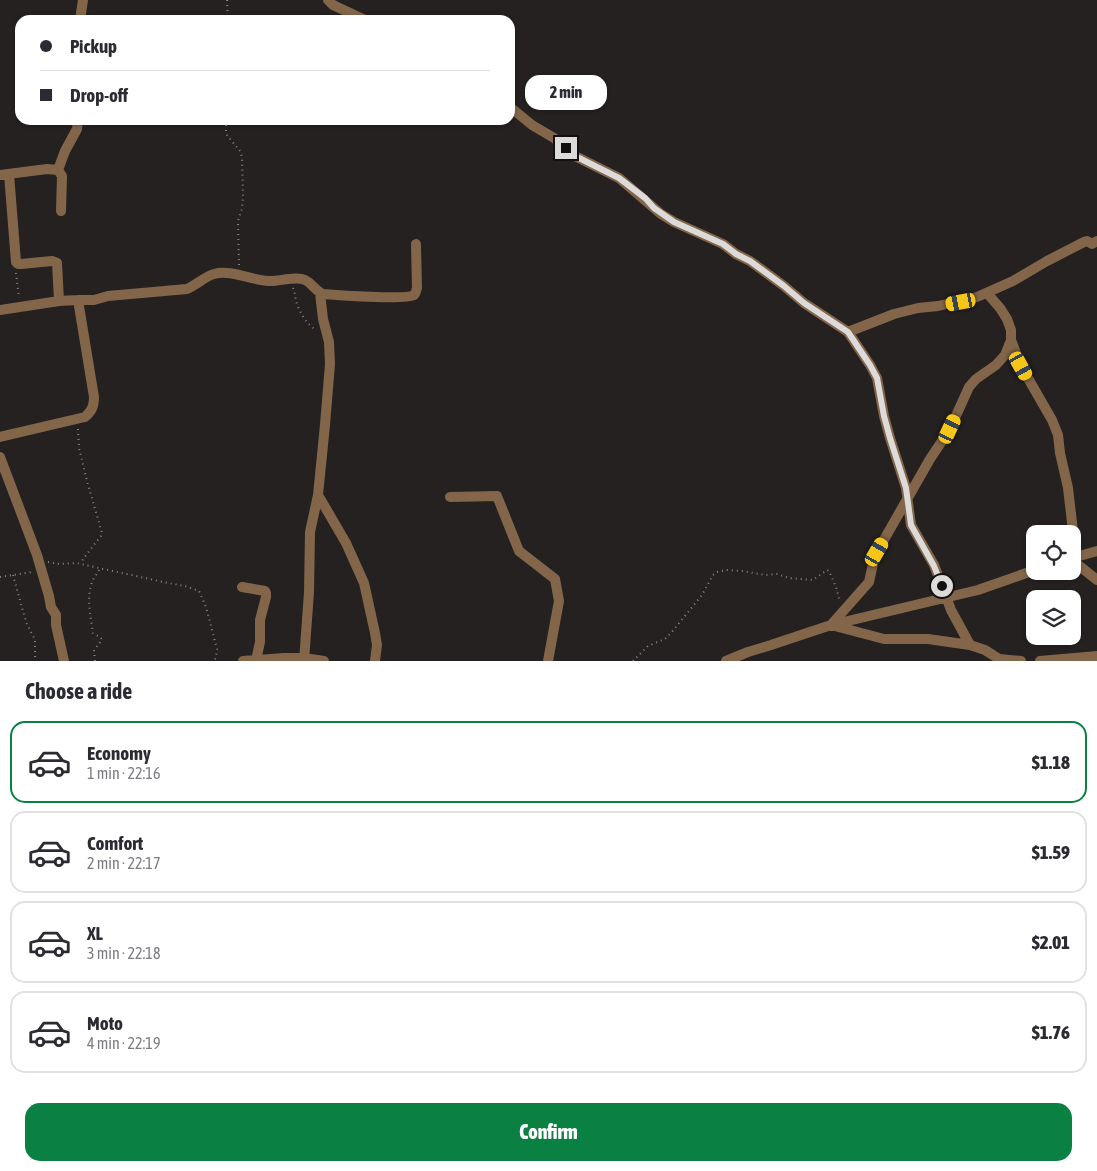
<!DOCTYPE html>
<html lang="en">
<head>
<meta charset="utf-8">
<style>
  body { margin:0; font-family:"Asap Condensed",sans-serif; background:#f2f2f3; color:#2b2b33; height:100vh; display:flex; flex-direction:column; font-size:19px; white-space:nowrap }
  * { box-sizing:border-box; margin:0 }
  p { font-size:16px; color:#7c7c81 }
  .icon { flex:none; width:28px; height:28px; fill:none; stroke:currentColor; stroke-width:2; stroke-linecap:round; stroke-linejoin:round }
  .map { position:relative; height:661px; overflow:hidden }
  .side { display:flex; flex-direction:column; background:#fff; flex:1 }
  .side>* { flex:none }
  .hud { position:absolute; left:15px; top:15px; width:500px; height:110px; border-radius:15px; box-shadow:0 1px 4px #0004; display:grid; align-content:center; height:110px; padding:0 25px; background:#fff }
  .controls { position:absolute; left:1026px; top:525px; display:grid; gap:10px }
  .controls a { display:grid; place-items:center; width:55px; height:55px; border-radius:10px; background:#fff; box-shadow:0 1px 4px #0004; font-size:25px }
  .end { position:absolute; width:22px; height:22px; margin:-11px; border:6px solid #dddbda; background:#111; box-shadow:0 0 0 2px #111 }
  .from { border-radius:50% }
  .bubble { position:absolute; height:35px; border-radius:15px; background:#fff; box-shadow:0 1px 4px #0004; font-size:16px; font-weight:800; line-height:35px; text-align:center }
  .car { position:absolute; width:15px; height:30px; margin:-15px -8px; border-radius:6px; box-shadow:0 0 4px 1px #0007; background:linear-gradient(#f5c518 24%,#345 0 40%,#f5c518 0 76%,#345 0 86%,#f5c518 0) }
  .hud b { display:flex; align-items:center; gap:18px; height:48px; font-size:19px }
  .hud b+b { border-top:1px solid #e1e1e2 }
  .hud i { width:12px; height:12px; background:#2b2b33 }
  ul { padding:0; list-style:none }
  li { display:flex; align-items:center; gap:15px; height:82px; margin:0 10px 8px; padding:0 15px; border:2px solid #e1e1e2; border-radius:15px }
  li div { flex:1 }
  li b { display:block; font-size:19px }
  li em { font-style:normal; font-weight:800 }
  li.on { border-color:#0b8043 }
  li>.icon { width:45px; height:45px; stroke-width:1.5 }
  h2 { padding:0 25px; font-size:22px; line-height:60px }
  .primary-button { display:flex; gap:10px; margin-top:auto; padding:10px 25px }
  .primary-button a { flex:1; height:58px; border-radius:15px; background:#0b8043; color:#fff; font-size:20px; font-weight:800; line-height:58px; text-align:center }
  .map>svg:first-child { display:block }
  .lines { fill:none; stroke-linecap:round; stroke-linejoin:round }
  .path { stroke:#878483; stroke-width:2; stroke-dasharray:1 4; stroke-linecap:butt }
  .minor { stroke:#836649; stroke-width:10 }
  .route { stroke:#dddbda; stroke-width:6 }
</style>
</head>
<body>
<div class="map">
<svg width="1097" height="661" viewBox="0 0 1097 661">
  <rect width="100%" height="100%" fill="#252120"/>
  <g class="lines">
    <!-- path -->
    <path class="path" d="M227,0L228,20
      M226,120V134L240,151L242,157L243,197L242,209L238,221L239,267
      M16,273L19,298
      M293,288C295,292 295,296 296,301C299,311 307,326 317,330
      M78,429L79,448L87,481L102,533L101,536L83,559L81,564
      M48,562L59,564L76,563L168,583L185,586L199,591L206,607L217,649L216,658L213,661
      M13,575L26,622L35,640V661
      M0,577L32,572
      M95,661L94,650L102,640L101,638L93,633C91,618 86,598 92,582C94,577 98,573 100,568
      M633,661L648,646L665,639L671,633L702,595L713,575L717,572L726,570L742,571L765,575L777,574L789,578L813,580L827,570L829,571L836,587L840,602"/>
    <!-- minor -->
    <path class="minor" d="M328,0L333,5L365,20
      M80,20L83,0
      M510,107L532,125L554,138L575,156L619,178L661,214L674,222L723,244L736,254L750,261L784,286L804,303L848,332L870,365L877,378L884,416L890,438L906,488L911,525L934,565L951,610L970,645
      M9,174L16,262L18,264H21L52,261L57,263L59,301
      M0,175L47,169L58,170
      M61,211L62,176L58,170L65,151L77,129L78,120
      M987,293L1000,308L1007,319L1011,330V340L1005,355L996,365L976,379L969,387L950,429L930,459L877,552L874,559L869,582L831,625L884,639H928L970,645L985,650L999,659L1021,661
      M0,310L59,301L78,300H94L108,296L187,289C196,285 206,276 214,274C232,269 252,281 271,281C280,281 297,276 305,280C312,283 315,291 323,294C336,295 406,300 414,295C416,293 416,291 417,288L416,244
      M848,332L894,314L918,308L938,306L977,297L1013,281L1047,261L1084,242L1087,241L1092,244L1097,241
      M1011,340L1021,366L1052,420L1058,435L1060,453L1068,488L1076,557
      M0,437L85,417C92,411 94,406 94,397L78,300
      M0,457L37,555L49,596L51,607L56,615V625L64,661
      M318,495L346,543L364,583L375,633L377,645L375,661
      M450,497L497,496L519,551L555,579L559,601L548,661
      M1072,558L1097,551
      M1072,560L1097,580
      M242,587L265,591L266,593V597L260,620V642L256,660
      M243,661L284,658H304L324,661
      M304,661L309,592L310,532L318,495L325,425L330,364L329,342L323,319L320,293
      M726,661L748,652L771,645L831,625L978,590L1035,570
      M1040,661L1097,656"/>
  </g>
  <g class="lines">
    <!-- route -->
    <path class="route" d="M566,148L575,156L619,178L645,198L654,208L674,222L723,244L736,254L750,261L784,286L804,303L848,332L870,365L877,378L884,416L890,438L906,488L911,525L934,566L942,586"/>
  </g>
</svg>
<div class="controls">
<a><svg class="icon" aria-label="locate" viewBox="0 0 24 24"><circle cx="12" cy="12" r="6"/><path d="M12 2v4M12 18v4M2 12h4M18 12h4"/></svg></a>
<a><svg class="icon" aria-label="layers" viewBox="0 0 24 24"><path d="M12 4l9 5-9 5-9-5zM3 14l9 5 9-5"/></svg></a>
</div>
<i class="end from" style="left:942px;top:586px"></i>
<i class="end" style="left:566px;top:148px"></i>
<div class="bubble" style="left:525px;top:75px;width:82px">2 min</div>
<i class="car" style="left:961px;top:302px;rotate:259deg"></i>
<i class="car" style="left:1021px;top:366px;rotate:151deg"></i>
<i class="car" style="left:950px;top:429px;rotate:25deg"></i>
<i class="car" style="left:877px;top:552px;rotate:30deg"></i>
<div class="hud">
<b><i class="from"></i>Pickup</b>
<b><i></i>Drop-off</b>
</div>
</div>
<section class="side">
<h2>Choose a ride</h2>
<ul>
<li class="on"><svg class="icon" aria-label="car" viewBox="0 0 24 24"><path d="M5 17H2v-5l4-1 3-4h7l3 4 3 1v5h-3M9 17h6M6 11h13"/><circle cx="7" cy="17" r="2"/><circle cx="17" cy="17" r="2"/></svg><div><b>Economy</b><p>1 min · 22:16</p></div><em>$1.18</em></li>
<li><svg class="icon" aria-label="car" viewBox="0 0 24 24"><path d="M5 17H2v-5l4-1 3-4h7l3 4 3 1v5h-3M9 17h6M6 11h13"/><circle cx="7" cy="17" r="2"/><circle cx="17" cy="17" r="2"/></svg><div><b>Comfort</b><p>2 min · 22:17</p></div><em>$1.59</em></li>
<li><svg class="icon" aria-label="car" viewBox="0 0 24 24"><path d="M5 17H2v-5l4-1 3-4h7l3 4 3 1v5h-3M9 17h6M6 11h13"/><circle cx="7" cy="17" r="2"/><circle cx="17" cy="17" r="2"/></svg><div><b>XL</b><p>3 min · 22:18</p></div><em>$2.01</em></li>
<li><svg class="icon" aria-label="car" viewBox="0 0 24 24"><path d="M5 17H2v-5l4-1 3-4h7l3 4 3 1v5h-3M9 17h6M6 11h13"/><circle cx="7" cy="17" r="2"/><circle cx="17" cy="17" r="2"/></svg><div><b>Moto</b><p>4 min · 22:19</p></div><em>$1.76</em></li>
</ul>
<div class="primary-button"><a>Confirm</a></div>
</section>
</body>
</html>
